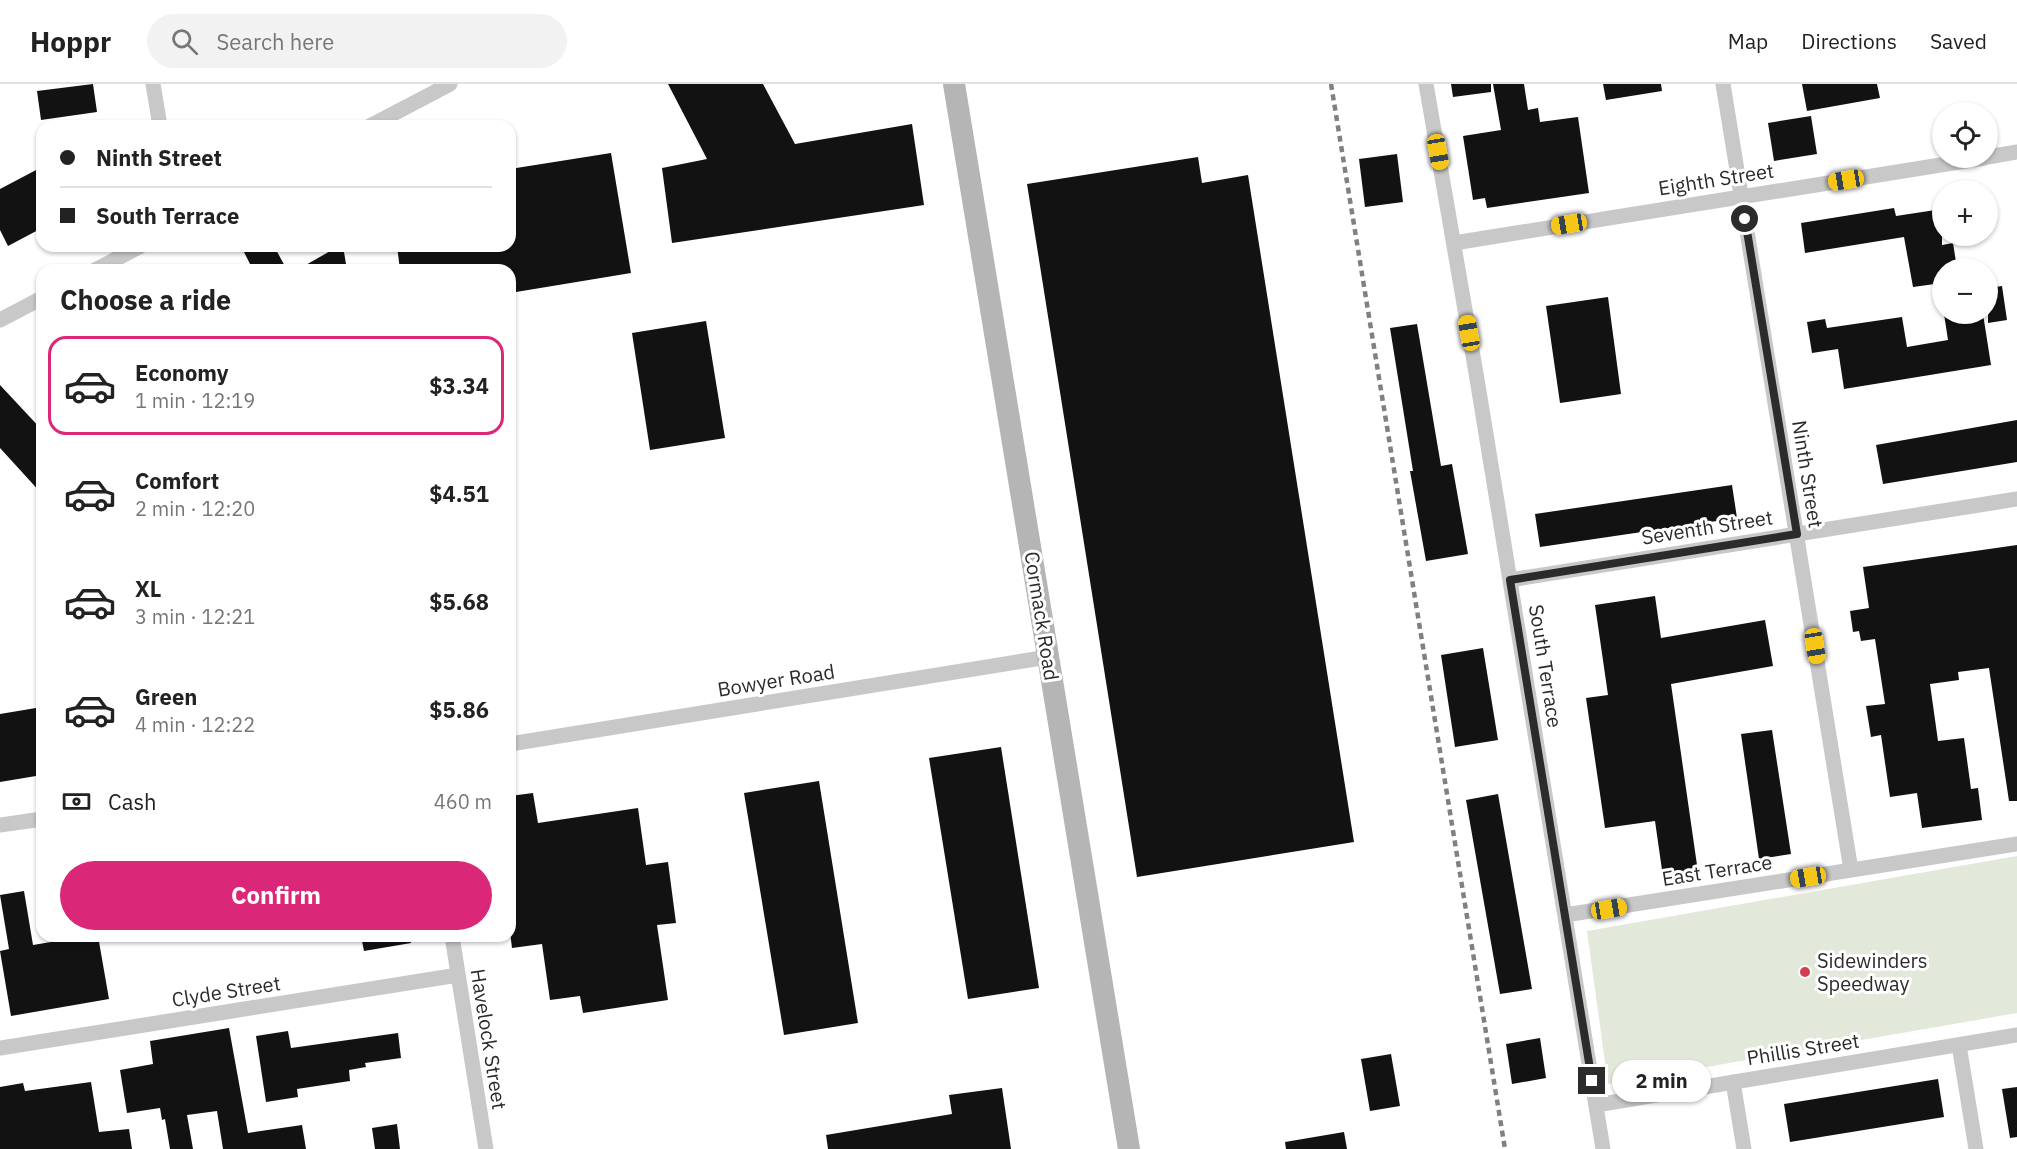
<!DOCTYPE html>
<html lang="en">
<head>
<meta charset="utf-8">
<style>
  body { margin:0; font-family:"IBM Plex Sans",sans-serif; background:#f2f2f2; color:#222; height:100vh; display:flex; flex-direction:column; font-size:22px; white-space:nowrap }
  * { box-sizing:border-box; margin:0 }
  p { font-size:20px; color:#767676 }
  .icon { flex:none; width:33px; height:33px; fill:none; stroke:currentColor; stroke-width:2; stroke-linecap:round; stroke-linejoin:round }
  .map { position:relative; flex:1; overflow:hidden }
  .panel { position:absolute; left:36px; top:180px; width:480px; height:678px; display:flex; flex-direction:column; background:#fff; border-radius:18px; box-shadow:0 2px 4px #0004 }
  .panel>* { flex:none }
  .hud { position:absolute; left:36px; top:36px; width:480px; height:132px; border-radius:18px; box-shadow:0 2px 4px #0004; display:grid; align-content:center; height:132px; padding:0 24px; background:#fff }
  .controls { position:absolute; left:1932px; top:18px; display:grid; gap:12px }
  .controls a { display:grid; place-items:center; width:66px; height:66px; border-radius:50%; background:#fff; box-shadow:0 2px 4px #0004; font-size:30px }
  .end { position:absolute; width:27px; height:27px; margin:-14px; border:8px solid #2b2b2b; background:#fff; box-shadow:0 0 0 3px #fff }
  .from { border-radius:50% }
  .bubble { position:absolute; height:42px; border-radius:21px; background:#fff; box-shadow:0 2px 4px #0004; font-size:20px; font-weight:800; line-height:42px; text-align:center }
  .car { position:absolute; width:18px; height:36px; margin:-18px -9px; border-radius:8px; box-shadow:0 0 4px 2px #0007; background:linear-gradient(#f5c518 24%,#345 0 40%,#f5c518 0 76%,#345 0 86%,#f5c518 0) }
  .hud b { display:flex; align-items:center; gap:21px; height:57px; font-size:22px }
  .hud b+b { border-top:2px solid #e0e0e0 }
  .hud i { width:15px; height:15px; background:#222 }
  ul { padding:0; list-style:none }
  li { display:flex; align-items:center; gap:18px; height:99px; margin:0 12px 9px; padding:0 12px; border:3px solid transparent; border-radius:18px }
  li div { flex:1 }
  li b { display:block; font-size:22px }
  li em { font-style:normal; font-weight:800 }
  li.current { border-color:#db2777 }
  li>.icon { width:54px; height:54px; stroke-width:1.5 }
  h2 { padding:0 24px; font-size:27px; line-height:72px }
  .pay { display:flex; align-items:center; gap:15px; height:66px; padding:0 24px; font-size:22px }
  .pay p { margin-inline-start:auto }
  .primary-button { display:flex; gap:12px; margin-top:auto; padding:12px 24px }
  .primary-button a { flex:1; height:69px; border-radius:36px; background:#db2777; color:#fff; font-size:24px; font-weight:800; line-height:69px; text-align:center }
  header { display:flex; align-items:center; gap:36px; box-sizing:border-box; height:84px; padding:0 30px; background:#fff; border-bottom:2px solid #e0e0e0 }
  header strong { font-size:28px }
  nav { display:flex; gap:33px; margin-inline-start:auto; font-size:21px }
  .search { width:420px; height:54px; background:#f2f2f2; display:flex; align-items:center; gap:15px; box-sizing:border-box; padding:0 21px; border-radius:33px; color:#767676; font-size:22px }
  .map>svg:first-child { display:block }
  .green { fill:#e2e8da }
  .building { fill:#121212 }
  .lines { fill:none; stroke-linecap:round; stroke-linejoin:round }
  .street { stroke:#c8c8c8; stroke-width:15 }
  .secondary { stroke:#b5b5b5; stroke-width:22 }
  .rail { stroke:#808080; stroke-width:4.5; stroke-dasharray:6 4.5; stroke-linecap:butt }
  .route { stroke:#2b2b2b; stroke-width:8 }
  .poi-dot { fill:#d23e4e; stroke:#fff; stroke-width:2 }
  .labels { text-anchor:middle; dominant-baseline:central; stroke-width:6; stroke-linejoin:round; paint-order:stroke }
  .street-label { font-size:20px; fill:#2b2b2b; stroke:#fff }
  .poi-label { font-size:20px; fill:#2b2b2b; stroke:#fff; text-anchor:start }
</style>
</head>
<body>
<header>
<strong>Hoppr</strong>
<div class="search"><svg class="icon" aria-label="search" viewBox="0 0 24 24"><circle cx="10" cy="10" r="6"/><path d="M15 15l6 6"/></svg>Search here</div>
<nav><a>Map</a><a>Directions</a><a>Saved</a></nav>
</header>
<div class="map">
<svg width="2017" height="1065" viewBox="0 0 2017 1065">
  <rect width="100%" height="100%" fill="#fff"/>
  <!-- green -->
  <path class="green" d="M2017,772V929L1608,1000L1587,847Z"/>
  <!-- building -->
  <path class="building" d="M93,0L97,28L41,36L37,7Z
    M668,0H763L795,60L912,40L924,121L672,159L662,84L707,75Z
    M1451,0H1491V8L1453,13Z
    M1493,0H1524L1528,26L1538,24L1540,38L1578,33L1589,109L1487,124L1485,114L1473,116L1463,52L1501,46Z
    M1603,0H1661L1662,7L1606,16Z
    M1802,0H1877L1880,14L1807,27Z
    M1811,32L1817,70L1774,77L1768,39Z
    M611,69L631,189L510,209V186H400L397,162H510V85Z
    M1397,70L1403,118L1365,123L1359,75Z
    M1198,73L1202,99L1248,91L1354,758L1137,793L1027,100Z
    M38,85L42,92V144L8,162L0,146V105Z
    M1894,124L1896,132L1942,125V161L1953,159L1957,184H1942V199L1913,203L1904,153L1805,169L1801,139Z
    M252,162H274L287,186H253L243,166Z
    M339,162H343L347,186H297Z
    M2002,202L2007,236L1988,239V204Z
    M1608,213L1621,310L1560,319L1546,222Z
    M1944,230H1983L1991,281L1844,305L1838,265L1812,269L1807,238L1825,235L1827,244L1902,233L1907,263L1948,256Z
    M706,237L725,354L650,366L632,249Z
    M1417,240L1441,382L1452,380L1468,470L1426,477L1410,387H1413L1390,244Z
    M0,301L42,346V410L0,364Z
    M2017,336V378L1883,400L1876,361Z
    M1732,401L1737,434L1540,463L1535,430Z
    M2017,461V717H2009L1989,584L1958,588L1959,596L1930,600L1938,657L1964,654L1971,705L1978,704L1982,736L1922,744L1917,709L1890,713L1881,651L1871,653L1866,622L1885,620L1875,555L1861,557L1859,547L1853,548L1850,527L1869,524L1863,483Z
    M1655,512L1661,554L1765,536L1773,582L1671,600L1698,788L1663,793L1655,737L1605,744L1586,614L1608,611L1595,521Z
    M1483,564L1498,656L1455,663L1441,571Z
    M42,623V691L0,698V630Z
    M1772,646L1791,770L1759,775L1741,650Z
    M1001,663L1039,904L968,915L929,674Z
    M819,697L858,939L784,951L744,709Z
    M533,709L538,739L638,724L646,781L668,778L676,839L657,841L668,916L583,929L580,912L550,916L542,860L512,864L510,848V712Z
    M1498,710L1532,905L1500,910L1466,716Z
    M24,807L33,861L87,852H98L109,915L11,932L0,867L9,865L0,811Z
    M361,852H410L411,859L364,867Z
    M229,944L248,1049L302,1041L306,1065H223L217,1027L187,1031L193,1065H170L165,1035L162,1036L160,1024L127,1029L120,986L153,980L150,957Z
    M288,947L291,964L398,949L401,974L365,979L366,983L349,986L350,997L297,1005L298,1013L266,1018L256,952Z
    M1540,954L1546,994L1512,1000L1506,960Z
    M1391,970L1400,1022L1370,1027L1361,975Z
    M1938,995L1944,1033L1790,1058L1784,1020Z
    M91,998L99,1048L129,1045L132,1065H0V1003L23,999L25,1007Z
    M2017,1003V1053L2010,1054L2002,1005Z
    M1002,1004L1011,1065H828L826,1051L952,1030L949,1011Z
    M397,1040L400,1065H375L372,1044Z
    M1344,1048L1347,1065H1286L1285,1058Z"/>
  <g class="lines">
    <!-- street -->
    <path class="street" d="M153,0L160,42
      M1426,0L1477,295L1603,1065
      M1723,0L1851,786
      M370,42L450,0
      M1988,73L2017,68
      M1454,159L1984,74
      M95,186L141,162
      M0,236L42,214
      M1510,496L2017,415
      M510,660L1048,573
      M0,741L42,735
      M1565,831L2017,760
      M452,852L486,1065
      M1959,961L1976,1065
      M0,964L458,891
      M1733,998L1744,1065
      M1596,1021L2017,951"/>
    <!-- secondary -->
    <path class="secondary" d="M954,0L1129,1065"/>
    <!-- rail -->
    <path class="rail" d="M1331,0L1505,1065"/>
  </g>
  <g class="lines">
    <!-- route -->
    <path class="route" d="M1592,997L1510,496L1797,450L1745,135"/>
  </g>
  <!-- markers -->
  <circle class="poi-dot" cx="1805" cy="888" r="6"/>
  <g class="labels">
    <!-- street labels -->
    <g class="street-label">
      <text transform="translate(1716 95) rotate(-9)">Eighth Street</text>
      <text transform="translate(1808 390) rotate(81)">Ninth Street</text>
      <text transform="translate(1707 443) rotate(-9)">Seventh Street</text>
      <text transform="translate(1042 532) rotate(81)">Cormack Road</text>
      <text transform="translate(1546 582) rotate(81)">South Terrace</text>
      <text transform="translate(776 596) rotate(-9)">Bowyer Road</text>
      <text transform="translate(1717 786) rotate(-9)">East Terrace</text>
      <text transform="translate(226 907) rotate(-9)">Clyde Street</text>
      <text transform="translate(489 955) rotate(81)">Havelock Street</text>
      <text transform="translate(1803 965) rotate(-9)">Phillis Street</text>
    </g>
    <!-- poi labels -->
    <g class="poi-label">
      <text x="1817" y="876">Sidewinders<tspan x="1817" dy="23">Speedway</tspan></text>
    </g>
  </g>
</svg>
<div class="controls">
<a><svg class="icon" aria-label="locate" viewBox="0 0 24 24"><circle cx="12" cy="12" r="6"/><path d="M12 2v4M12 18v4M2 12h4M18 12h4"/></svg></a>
<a>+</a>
<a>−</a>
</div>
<i class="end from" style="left:1745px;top:135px"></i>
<i class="end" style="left:1592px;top:997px"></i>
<div class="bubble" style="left:1612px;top:976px;width:99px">2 min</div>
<i class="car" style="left:1438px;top:68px;rotate:170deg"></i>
<i class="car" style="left:1846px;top:96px;rotate:261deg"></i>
<i class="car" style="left:1569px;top:140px;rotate:261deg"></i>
<i class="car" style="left:1469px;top:249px;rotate:350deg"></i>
<i class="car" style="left:1815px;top:562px;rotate:171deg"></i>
<i class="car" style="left:1808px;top:793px;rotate:261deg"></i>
<i class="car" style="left:1609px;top:825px;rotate:81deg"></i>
<div class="hud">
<b><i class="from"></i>Ninth Street</b>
<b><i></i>South Terrace</b>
</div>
<section class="panel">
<h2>Choose a ride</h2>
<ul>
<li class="current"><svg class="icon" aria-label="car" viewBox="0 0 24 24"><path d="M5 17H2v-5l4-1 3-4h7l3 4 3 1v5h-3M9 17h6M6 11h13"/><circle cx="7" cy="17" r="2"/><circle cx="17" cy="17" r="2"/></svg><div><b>Economy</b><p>1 min · 12:19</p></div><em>$3.34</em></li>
<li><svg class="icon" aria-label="car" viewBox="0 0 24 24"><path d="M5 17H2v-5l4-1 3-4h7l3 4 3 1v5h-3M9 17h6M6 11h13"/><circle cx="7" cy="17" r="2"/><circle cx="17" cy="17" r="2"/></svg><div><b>Comfort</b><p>2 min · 12:20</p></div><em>$4.51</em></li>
<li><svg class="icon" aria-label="car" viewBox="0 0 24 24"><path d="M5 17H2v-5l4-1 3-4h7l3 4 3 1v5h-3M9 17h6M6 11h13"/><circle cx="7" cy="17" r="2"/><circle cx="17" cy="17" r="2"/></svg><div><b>XL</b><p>3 min · 12:21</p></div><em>$5.68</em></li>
<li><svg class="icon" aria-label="car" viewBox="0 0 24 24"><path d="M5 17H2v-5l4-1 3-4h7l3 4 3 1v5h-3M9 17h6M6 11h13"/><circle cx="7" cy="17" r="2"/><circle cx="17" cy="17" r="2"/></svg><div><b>Green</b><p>4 min · 12:22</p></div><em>$5.86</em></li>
</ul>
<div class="pay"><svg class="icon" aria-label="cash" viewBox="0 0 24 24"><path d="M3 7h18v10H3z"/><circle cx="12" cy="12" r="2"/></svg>Cash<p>460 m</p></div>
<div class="primary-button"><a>Confirm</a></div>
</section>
</div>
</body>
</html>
